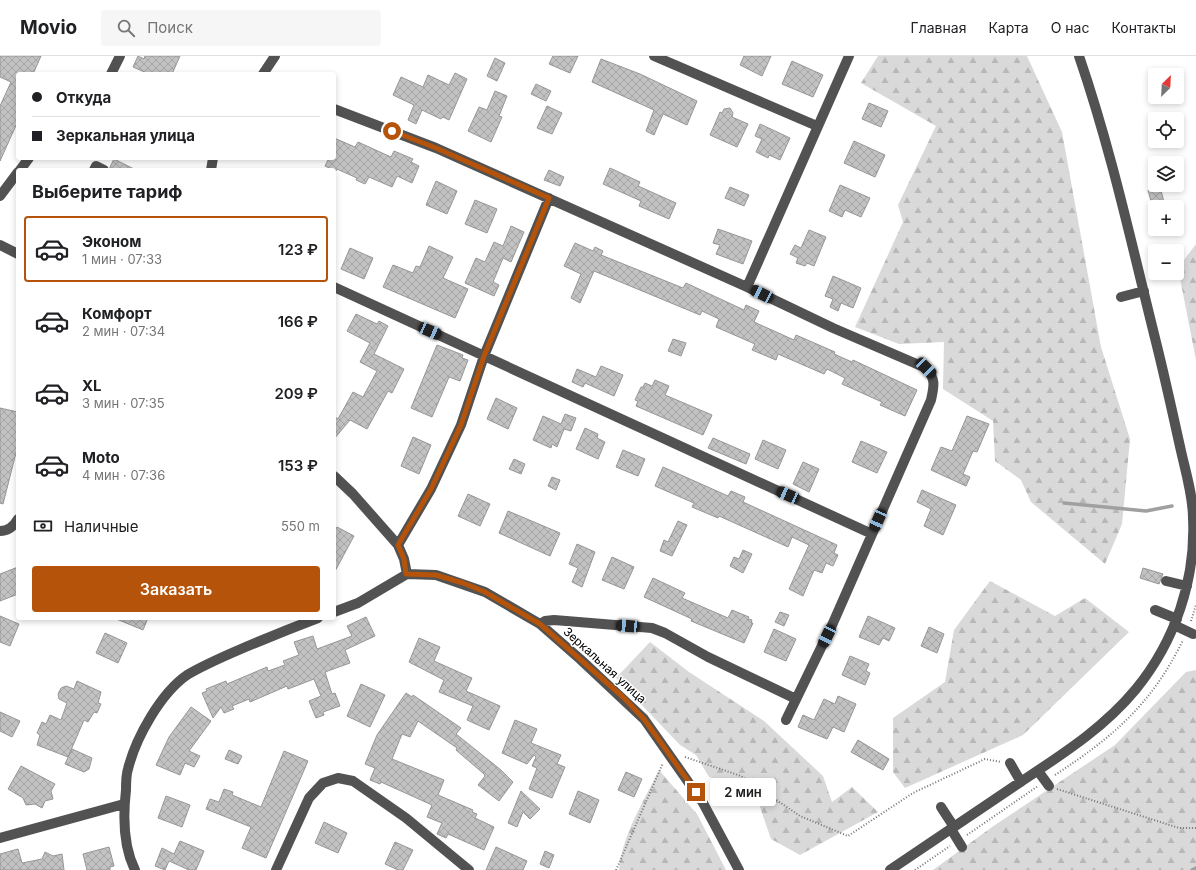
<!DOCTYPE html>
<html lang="ru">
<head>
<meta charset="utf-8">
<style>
  body { margin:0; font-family:Inter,sans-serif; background:#f6f6f6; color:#202124; height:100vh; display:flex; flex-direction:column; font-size:15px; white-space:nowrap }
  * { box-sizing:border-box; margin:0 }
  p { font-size:13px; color:#757577 }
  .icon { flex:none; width:22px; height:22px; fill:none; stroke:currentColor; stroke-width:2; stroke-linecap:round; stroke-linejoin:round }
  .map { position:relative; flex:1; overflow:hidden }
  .panel { position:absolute; left:16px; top:112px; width:320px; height:452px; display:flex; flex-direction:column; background:#fff; border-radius:4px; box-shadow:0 2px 6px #0003 }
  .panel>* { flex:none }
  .guide { position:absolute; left:16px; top:16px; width:320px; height:88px; border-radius:4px; box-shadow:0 2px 6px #0003; display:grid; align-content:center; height:88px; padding:0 16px; background:#fff }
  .needle { width:26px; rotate:24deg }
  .fabs { position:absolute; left:1148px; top:12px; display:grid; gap:8px }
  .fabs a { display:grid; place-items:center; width:36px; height:36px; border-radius:4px; background:#fff; box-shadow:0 2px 6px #0003; font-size:20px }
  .end { position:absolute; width:18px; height:18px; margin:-9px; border:5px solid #b45309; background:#fff; box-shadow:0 0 0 2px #fff }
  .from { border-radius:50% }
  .bubble { position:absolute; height:28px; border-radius:4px; background:#fff; box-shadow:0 2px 6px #0003; font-size:13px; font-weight:600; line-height:28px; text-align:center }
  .car { position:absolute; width:12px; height:24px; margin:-12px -6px; border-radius:5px; box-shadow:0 0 3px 1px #0007; background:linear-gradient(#222 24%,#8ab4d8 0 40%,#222 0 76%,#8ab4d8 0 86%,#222 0) }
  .guide b { display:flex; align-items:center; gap:14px; height:38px; font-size:15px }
  .guide b+b { border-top:1px solid #e0e0e0 }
  .guide i { width:10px; height:10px; background:#202124 }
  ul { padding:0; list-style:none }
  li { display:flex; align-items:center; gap:12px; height:66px; margin:0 8px 6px; padding:0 8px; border:2px solid transparent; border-radius:4px }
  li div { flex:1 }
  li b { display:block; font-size:15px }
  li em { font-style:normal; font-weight:600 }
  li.on { border-color:#b45309 }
  li>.icon { width:36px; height:36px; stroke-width:1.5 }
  h2 { padding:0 16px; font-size:18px; line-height:48px }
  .pay { display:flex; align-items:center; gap:10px; height:44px; padding:0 16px; font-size:15px }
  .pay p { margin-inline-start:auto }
  .cta { display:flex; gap:8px; margin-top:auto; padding:8px 16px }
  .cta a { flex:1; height:46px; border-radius:4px; background:#b45309; color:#fff; font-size:16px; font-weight:600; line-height:46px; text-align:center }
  header { display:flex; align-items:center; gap:24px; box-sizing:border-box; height:56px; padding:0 20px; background:#fff; border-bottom:1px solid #e0e0e0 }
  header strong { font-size:19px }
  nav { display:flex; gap:22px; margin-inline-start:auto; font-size:14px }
  .search { width:280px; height:36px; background:#f6f6f6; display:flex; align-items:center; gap:10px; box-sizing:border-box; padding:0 14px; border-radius:4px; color:#757577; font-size:15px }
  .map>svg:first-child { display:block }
  .forest { fill:url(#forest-firs) }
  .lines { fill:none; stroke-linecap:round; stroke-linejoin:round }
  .stream { stroke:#a0a0a0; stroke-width:3.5 }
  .building { fill:url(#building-cross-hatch); stroke:#969696 }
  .path { stroke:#747474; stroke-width:2; stroke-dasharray:1 2; stroke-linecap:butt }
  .minor { stroke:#525252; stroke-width:10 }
  .route { stroke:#b45309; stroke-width:5 }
  .labels { text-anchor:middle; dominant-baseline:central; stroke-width:3; stroke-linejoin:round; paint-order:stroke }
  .street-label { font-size:12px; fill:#000; stroke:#fff }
</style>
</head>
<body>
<header>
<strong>Movio</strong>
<div class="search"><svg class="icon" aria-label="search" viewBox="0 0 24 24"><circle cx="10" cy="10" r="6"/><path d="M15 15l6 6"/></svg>Поиск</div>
<nav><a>Главная</a><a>Карта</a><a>О нас</a><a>Контакты</a></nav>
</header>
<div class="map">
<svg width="1196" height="814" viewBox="0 0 1196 814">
  <defs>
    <pattern id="forest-firs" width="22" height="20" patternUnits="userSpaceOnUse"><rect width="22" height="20" fill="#d9d9d9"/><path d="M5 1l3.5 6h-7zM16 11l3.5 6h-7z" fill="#b8b8b8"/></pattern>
    <pattern id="building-cross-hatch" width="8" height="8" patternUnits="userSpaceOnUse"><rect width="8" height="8" fill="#c2c2c2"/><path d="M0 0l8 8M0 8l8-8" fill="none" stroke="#a5a5a5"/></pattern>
  </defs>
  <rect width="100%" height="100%" fill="#fff"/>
  <!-- forest -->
  <path class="forest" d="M878,0H1027L1062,76L1101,291L1130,383L1122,468L1105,508L1031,446L1021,424L995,405L993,365L943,333L944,286L899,288L855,271L903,166L898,149L936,70L861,27Z
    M1196,188V304L1178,212Z
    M990,525L1055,560L1085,542L1129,576L1023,679L905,732L893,716V662L945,626L954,574Z
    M650,586L689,616L764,665L823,720L832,746L852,731L878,756L800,799L771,783L754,734L709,721L696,699L680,689L616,622Z
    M1196,614V814H933L992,771L1115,689L1186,616Z
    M659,714L697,758L726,814H619C622,779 644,745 659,714Z"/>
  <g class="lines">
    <!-- stream -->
    <path class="stream" d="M1064,447L1146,455L1172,450
      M1192,814L1196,812"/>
  </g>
  <!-- building -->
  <path class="building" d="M0,0H41L33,18H18V65L0,105V50L11,26L0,21Z
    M138,0L144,3L145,0H180L172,18H149L133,11Z
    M553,0H578L570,17L549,8Z
    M744,0H771L762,20L740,9Z
    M495,2L505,7L497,25L487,20Z
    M601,3L640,18L697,45L687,69L663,58L654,79L646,75L654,54L592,26Z
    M792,5L823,19L813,41L782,28Z
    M455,17L467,23L449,64L443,61L441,63L422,54L416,68L408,64L414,49L393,39L401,21L423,31L428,19L449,29Z
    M536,28L551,35L546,45L531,38Z
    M495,35L507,40L499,60L502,61L491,86L468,75L479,51L487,54Z
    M869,47L888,55L881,71L862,63Z
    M547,50L562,57L552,78L537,72Z
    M730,52L733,57L732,61L748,68L737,91L710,79L720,56L722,57L724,53Z
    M760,68L790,82L780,104L769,99L768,102L756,96L762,83L755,80Z
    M334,82L355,91L358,86L391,101L394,95L413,103L411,106L419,110L412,127L397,120L392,131L369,121L365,128L356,124L357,122L337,113L336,115L325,110L329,102H334Z
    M854,85L885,99L875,121L844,107Z
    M114,103L136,114H110V111Z
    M610,112L640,126L638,130L676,147L669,163L639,150L641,145L603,128Z
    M549,114L564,121L560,130L544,124Z
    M436,125L457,135L447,158L426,149Z
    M840,129L870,142L861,161L845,154L842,161L829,155Z
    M730,131L749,139L744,150L725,142Z
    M1160,131L1164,146L1152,149L1148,134Z
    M475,144L497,153L487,177L465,168Z
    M511,170L524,176L511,206L503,202L493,226L499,229L494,240L465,227L476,202L485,206L494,186L503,190Z
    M718,173L752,185L743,208L716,198L720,189L713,187Z
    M809,174L826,181L814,210L807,207L805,210L796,207L798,202L790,198L795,189L801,192Z
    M575,187L593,195L595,191L603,195L601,199L683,232L686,227L744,254L746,249L759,255L754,266L794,284L796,279L835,296L834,298L852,306L853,304L917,334L905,360L880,349L882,346L842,328L845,322L827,313L824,318L778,298L776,304L752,294L755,288L716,271L719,263L702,255L700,259L594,215L580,247L571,242L581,218L564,210Z
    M429,190L453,201L443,222L468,233L455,262L383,231L393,209L413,217L416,210L420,211Z
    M350,192L373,202L364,223L341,213Z
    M833,220L861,232L853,252L841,247L838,255L830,251L833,243L825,240Z
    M356,258L377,268L379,265L388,270L374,298L404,313L392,337L388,335L367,373L350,364L334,383V360L338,363L353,336L363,341L377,315L360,306L370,287L347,275Z
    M673,283L686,287L681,300L668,295Z
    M437,289L463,299L462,302L468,304L460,325L449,321L432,361L411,352Z
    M601,310L623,319L614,340L585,327L583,331L572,326L577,313L596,321Z
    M655,324L669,330L665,339L712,359L703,379L636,350L638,345L635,344L641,331H643L645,327L652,330Z
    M496,342L517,352L508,373L487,363Z
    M0,352L18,356V389L3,448L0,447Z
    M565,358L576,362L571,375L564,373L557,391L552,388L551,392L533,384L543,360L561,368Z
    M967,360L989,368L977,396L973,395L963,418L970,421L966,430L931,414L941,391L952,395Z
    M585,372L598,378L597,382L605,386L598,403L576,393Z
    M413,381L431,389L419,418L401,410Z
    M713,382L750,398L746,408L708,392Z
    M763,384L786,394L778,413L755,403Z
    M861,385L887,396L877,417L852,406Z
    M623,394L645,403L638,420L616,411Z
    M514,403L525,408L521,418L509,413Z
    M803,406L819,413L809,436L793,428Z
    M663,411L728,440L731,435L745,441L743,446L837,489L834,497L838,499L833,510L826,507L822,517L814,514L803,540L789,533L809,489L792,481L788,491L719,460L718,462L692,451L694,447L655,430Z
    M552,421L560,424L556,434L548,430Z
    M922,434L956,449L943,479L924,470L931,453L917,446Z
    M468,438L490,448L480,470L458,460Z
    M508,455L560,477L550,500L499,477Z
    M678,465L687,469L672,500L660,495L664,484L668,486Z
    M337,471L354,480L334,517V476Z
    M577,488L595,496L582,531L572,526L578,512L569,508Z
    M743,494L752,498L743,517L730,510L734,501L739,503Z
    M612,501L634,511L624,533L602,524Z
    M18,511V538L0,545V518Z
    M1143,512L1163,518L1159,528L1140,522Z
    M653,522L685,537L682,542L728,562L732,554L749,561L748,563L752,564L751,567H753L744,587L691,565L692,563L644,541Z
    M780,556L789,559L784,570L775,566Z
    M0,560L19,568L10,590L0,586Z
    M868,560L895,572L889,585L883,582L879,589L859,581Z
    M366,561L375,580L345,594L350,607L325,616L332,638L335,637L340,650L323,656L324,659L316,662L309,645L321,640L314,623L288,633L287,630L250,646L249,643L232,650L234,653L224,657L221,651L213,662L202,637L207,635L206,633L226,625L227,628L267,611L268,615L285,609L283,605L299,599L294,586L313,580L317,593L352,580L347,570Z
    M114,562H148L143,574Z
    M929,571L944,578L937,597L921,590Z
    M774,573L796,583L786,605L764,596Z
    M105,577L127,587L118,607L96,597Z
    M419,582L440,591L434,605L472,622L466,635L500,650L489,674L467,664L473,650L439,636L444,624L409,606Z
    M850,600L869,608L866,615L870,617L865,629L842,619Z
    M77,625L101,636L98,647L101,648L97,657L94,656L88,666L84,664L68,701L37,689L40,679L37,677L42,666L46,668L50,659L61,664L67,647L59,643L58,638L61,632L66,630L74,633Z
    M361,628L385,639L370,671L347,660Z
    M406,637L412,641L413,639L461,672L456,678L501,714L513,726L499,745L478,729L485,720L484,718L456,694L457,692L418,665L410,681L402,678L392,703L444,724L438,739L473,754L472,756L477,758L475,762L494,771L484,794L448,778L446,782L437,778L442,767L427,761L432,749L381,726L380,728L370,724L375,712L365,708L377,679Z
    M838,640L856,648L844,676L833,671L827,683L798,671L803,659L814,664L824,643L835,648Z
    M191,651L211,665L189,695L200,700L194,711L185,707L180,719L156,709L169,681Z
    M0,656L20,665L12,681L0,675Z
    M515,664L537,673L531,687L561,699L557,708L565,711L552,742L529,733L537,712L532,710L536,701L534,699L527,708L502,697Z
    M858,684L889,703L883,714L851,696Z
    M72,693L92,702L89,713L84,716L65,708Z
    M229,694L242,700L238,708L225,703Z
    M284,695L308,705L266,802L242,792L251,771L206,753L210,743L219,746L224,733L233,736L232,739L261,751Z
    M21,710L55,728L51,735L53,743L45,745L42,752L35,748L26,749L23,742L8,733Z
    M626,716L642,723L634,741L618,734Z
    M521,735L540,753L530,763L523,756L517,771L508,767Z
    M578,735L599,744L590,767L569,758Z
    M166,740L190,749L182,771L158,762Z
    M324,766L347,777L338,797L315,787Z
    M180,785L204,795L196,814H189L169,805L165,814L155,810L162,792L174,798Z
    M395,786L413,794L403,814H398L385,808Z
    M109,791L114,810L110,811V814H87L83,798Z
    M496,791L527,805L523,814H486Z
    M18,793L22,807L42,803L45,796L53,800L62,798L64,814H0V798Z
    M545,795L554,799L549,812L540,808Z"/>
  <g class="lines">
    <!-- path -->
    <path class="path" d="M1191,565L1196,549
      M685,701L741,720L800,760L848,780L913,737L985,703L1001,706
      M1055,719C1113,681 1152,648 1183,584
      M1057,733L1179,772H1196
      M967,779L1038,730
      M616,814L663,707
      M915,814L950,790"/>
    <!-- minor -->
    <path class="minor" d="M654,0L817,70
      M111,18L120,0
      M263,18L275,0
      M334,53L436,92L747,231L833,272L926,312C936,323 934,330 931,344L833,567L786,664
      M20,114L29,102
      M94,114L96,110L104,114
      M211,114L213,102
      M0,140L18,116
      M0,189L18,198
      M334,231L872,478
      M747,231L849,0
      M1121,241L1144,235
      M334,420L353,438L398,489L404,503L407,518
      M0,475C9,475 14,470 18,463
      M398,489L431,433L461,369L484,300L549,142
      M407,518L436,519L485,536L540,568L580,603L644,663L703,747L739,814
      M1166,525L1187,530
      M1155,554L1177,563
      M334,556L358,547L407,518
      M540,568L545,565L554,564L652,572L665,577L708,601L796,643
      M1174,569L1193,578
      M1010,707L1021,726
      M1038,715L1049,730
      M941,751L954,771
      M951,773L962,791
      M0,782L124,748
      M135,814C123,790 123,760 126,734C126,727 126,719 128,713C136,681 161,637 187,619C202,610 218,603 234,596C262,584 289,573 318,562
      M276,814L309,742L323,727L338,722L353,725L406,762L469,814
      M890,814C933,785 976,756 1019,727C1061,699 1103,673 1136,633C1175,585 1196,524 1193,462C1193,440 1186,417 1181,395C1173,359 1165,322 1156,286C1132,190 1111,93 1079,0"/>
  </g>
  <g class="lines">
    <!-- route -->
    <path class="route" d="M392,75L436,92L549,142L484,300L461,369L431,433L398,489L404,503L406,518L436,519L463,527L485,536L540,568L623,641L644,663L696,736"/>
  </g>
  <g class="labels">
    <!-- street labels -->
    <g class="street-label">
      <text transform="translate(605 609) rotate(42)">Зеркальная улица</text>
    </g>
  </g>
</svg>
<div class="fabs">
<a><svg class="needle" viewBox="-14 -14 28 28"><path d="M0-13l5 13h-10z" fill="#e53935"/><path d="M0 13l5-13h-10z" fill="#757577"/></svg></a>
<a><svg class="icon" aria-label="locate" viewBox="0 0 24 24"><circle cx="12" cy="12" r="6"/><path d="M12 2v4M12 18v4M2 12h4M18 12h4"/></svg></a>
<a><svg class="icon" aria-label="layers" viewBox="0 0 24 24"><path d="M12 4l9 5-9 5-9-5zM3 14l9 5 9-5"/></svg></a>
<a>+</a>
<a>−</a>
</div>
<i class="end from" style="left:392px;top:75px"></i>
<i class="end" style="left:696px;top:736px"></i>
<div class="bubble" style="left:710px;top:722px;width:66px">2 мин</div>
<i class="car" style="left:762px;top:238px;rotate:296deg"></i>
<i class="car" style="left:430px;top:275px;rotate:114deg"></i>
<i class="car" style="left:926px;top:312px;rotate:135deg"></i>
<i class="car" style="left:788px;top:439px;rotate:294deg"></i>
<i class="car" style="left:878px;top:464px;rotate:204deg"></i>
<i class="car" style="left:628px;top:570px;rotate:274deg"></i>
<i class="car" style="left:827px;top:580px;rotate:206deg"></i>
<div class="guide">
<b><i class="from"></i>Откуда</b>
<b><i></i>Зеркальная улица</b>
</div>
<section class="panel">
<h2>Выберите тариф</h2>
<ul>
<li class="on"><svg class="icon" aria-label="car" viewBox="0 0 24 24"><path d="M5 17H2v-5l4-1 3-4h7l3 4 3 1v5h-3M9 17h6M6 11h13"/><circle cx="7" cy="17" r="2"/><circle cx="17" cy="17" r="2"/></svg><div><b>Эконом</b><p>1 мин · 07:33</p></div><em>123 ₽</em></li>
<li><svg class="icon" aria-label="car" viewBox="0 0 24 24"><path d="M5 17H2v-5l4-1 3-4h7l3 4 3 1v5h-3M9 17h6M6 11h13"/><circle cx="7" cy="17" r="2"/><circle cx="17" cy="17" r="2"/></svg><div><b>Комфорт</b><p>2 мин · 07:34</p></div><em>166 ₽</em></li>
<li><svg class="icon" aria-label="car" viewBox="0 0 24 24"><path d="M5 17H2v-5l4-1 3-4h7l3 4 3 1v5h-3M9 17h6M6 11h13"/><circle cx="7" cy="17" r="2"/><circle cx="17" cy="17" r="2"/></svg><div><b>XL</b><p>3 мин · 07:35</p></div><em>209 ₽</em></li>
<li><svg class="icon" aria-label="car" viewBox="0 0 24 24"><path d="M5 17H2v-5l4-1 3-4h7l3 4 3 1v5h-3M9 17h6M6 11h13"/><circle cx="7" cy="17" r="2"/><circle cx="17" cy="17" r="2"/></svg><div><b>Moto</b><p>4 мин · 07:36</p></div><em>153 ₽</em></li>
</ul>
<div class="pay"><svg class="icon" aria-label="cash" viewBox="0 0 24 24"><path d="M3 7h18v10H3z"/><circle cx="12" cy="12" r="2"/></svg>Наличные<p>550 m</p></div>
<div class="cta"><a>Заказать</a></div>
</section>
</div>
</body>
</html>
